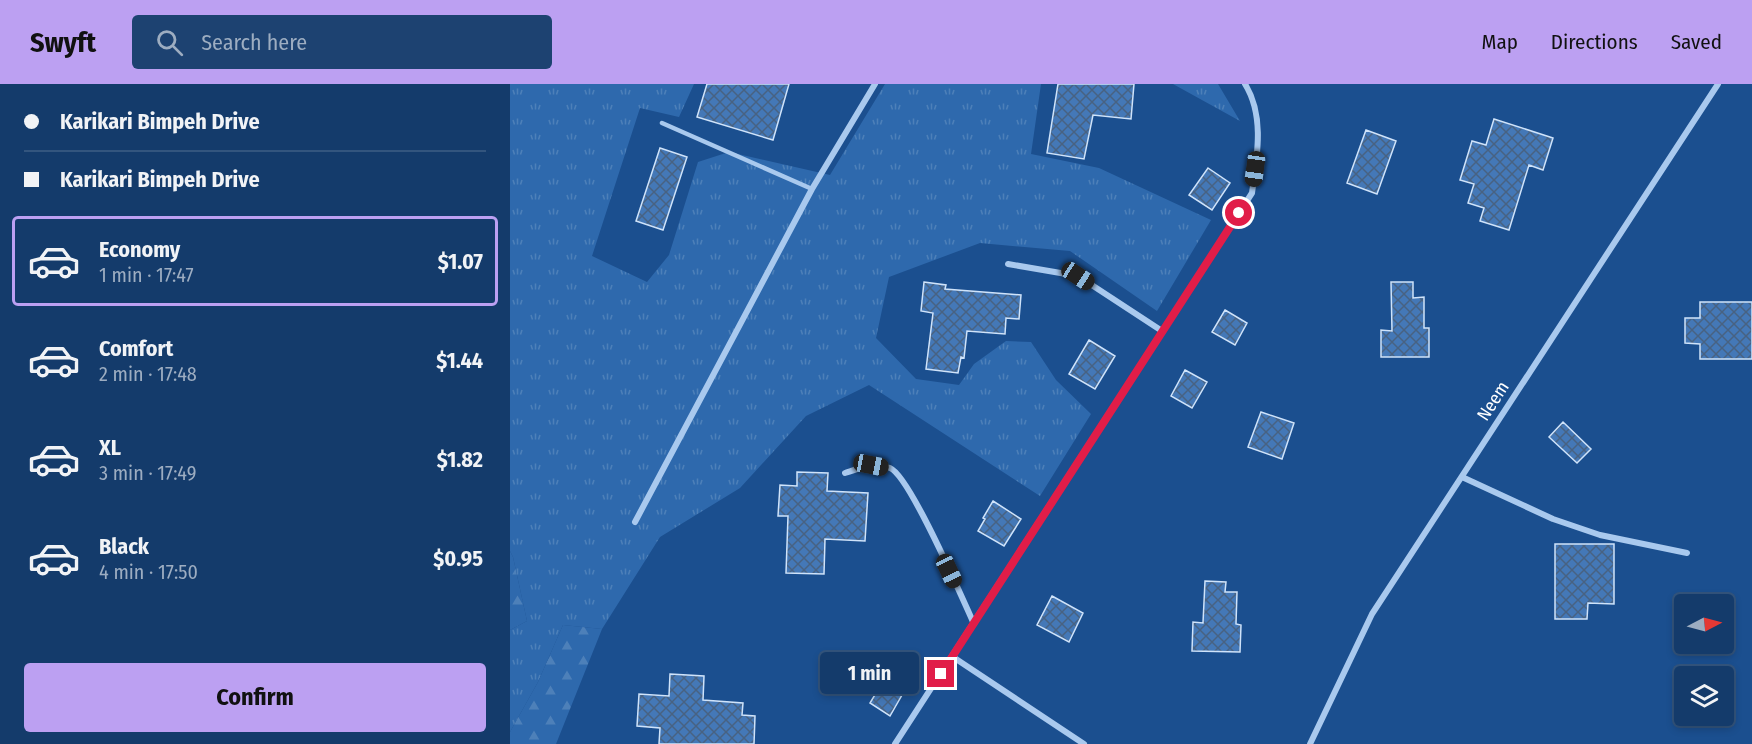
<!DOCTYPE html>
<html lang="en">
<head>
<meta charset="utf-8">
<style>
  body { margin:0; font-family:"Fira Sans Condensed",sans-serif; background:#1d4271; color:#f1f3f6; height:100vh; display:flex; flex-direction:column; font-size:22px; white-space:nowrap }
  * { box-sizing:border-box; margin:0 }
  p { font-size:20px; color:#9dadc1 }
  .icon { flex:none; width:33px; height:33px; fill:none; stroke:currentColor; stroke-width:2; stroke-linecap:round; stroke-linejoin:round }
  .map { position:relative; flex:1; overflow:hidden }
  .side { display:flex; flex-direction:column; background:#143b6b; width:510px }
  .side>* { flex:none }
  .guide { display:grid; align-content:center; height:132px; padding:0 24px; background:#143b6b }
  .needle { width:39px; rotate:84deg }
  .buttons { position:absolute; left:1164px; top:510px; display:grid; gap:12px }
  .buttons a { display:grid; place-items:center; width:60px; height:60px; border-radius:6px; background:#143b6b; box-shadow:0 3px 9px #0003,0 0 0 2px #33557e; font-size:30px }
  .end { position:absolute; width:27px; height:27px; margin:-14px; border:8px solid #e11d48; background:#fff; box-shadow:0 0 0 3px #fff }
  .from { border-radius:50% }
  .bubble { position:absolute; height:42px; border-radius:6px; background:#143b6b; box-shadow:0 3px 9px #0003,0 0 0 2px #33557e; font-size:20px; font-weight:700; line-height:42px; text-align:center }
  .car { position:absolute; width:18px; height:36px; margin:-18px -9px; border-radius:8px; box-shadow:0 0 4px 2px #0007; background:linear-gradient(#222 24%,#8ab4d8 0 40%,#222 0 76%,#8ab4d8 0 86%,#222 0) }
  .guide b { display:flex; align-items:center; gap:21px; height:57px; font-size:22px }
  .guide b+b { border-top:2px solid #33557e }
  .guide i { width:15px; height:15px; background:#f1f3f6 }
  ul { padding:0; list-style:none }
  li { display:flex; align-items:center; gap:18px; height:90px; margin:0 12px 9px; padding:0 12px; border:3px solid transparent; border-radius:6px }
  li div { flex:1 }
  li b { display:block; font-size:22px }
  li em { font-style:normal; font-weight:700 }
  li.on { border-color:#bca0f2 }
  li>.icon { width:54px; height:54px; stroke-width:1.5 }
  .button { display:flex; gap:12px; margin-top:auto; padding:12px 24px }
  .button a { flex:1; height:69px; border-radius:6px; background:#bca0f2; color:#111; font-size:24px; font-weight:700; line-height:69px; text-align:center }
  header { display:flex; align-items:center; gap:36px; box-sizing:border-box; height:84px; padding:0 30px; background:#bca0f2; color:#111 }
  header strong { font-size:28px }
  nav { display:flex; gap:33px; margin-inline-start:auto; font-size:21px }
  .search { width:420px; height:54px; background:#1d4271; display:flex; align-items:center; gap:15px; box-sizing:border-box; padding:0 21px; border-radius:6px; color:#9dadc1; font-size:22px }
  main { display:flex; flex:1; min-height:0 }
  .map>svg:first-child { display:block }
  .grass { fill:url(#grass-tufts) }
  .forest { fill:url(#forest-firs) }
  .building { fill:url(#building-cross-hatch); stroke:#cfe3fa; stroke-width:1.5 }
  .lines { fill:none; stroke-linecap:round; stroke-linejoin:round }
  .service { stroke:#a9c9ee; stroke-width:4.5 }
  .minor { stroke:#a9c9ee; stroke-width:6 }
  .route { stroke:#e11d48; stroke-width:8 }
  .labels { text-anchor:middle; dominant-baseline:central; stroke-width:4.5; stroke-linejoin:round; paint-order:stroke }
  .street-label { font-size:18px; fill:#fff; stroke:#1b4f8f }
</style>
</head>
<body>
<header>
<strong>Swyft</strong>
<div class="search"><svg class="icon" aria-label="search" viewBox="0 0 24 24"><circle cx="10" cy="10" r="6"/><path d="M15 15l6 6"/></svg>Search here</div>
<nav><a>Map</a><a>Directions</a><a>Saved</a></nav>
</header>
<main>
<section class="side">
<div class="guide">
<b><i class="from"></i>Karikari Bimpeh Drive</b>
<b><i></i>Karikari Bimpeh Drive</b>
</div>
<ul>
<li class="on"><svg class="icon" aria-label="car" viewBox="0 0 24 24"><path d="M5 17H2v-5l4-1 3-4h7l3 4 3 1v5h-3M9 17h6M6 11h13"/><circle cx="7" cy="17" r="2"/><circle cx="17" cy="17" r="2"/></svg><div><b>Economy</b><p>1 min · 17:47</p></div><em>$1.07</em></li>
<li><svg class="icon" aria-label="car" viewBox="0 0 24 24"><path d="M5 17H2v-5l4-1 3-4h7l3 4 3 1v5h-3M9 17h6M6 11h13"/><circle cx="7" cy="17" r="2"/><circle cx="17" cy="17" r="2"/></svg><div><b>Comfort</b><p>2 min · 17:48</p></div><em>$1.44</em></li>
<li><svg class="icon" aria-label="car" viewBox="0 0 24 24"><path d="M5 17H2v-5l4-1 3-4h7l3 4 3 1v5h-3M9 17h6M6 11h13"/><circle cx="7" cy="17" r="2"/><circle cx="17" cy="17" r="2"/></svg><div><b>XL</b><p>3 min · 17:49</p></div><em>$1.82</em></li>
<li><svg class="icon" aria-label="car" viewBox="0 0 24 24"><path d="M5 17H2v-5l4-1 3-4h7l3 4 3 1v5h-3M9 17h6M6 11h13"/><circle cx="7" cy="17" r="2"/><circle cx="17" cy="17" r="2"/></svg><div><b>Black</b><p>4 min · 17:50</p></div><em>$0.95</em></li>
</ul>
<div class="button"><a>Confirm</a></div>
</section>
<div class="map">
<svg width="1242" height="660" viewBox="0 0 1242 660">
  <defs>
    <pattern id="grass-tufts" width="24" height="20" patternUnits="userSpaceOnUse" patternTransform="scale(1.5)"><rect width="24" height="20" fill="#2e69ad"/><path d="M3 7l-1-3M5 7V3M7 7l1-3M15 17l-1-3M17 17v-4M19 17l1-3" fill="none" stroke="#4d80b9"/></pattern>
    <pattern id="forest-firs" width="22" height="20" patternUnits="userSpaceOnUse" patternTransform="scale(1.5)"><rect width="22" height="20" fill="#2e69ad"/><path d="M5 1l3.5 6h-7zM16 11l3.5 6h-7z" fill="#4d80b9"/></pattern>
    <pattern id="building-cross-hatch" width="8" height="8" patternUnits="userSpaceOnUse" patternTransform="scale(1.5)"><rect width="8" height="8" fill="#4478b7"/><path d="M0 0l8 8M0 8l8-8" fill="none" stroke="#486282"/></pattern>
  </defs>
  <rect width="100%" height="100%" fill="#1b4f8f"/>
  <!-- grass -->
  <path class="grass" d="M0,0H184L169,33L130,24L82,172L137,198L159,171L188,78L219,68L320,91L375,0H531L521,70L589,84L701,136L647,227L560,167L470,159L379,193L366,254L406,295L449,301L464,280L496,257L521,258L546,296L581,330L530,412L359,301L296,332L230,404L150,453L92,545L53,541L28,598L0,648V546L17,537L3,473L0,467Z
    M663,0H708L730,37Z"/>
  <!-- forest -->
  <path class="forest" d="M0,467L3,473L17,537L0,546Z
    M53,541L92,545L46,660H0V648L28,598Z"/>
  <!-- building -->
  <path class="building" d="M197,0H279L263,56L187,33Z
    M548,0H624L621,35L583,31L574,75L537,69Z
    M984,35L1043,54L1033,86L1019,81L999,146L970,137L974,124L958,119L964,100L950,96L962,57L976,61Z
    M856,46L886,57L867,110L837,99Z
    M150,64L177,73L153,146L126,137Z
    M698,84L720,99L702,126L679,111Z
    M414,198L436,201L435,205L511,211L509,235L496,234L495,250L457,247L454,274L451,273L448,289L416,285L423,229L411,227Z
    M881,198H903V214L914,213V244H919V273H871V246L882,247Z
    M1190,218H1242V275H1190V260L1175,259V234H1190Z
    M715,226L737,239L725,261L702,248Z
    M579,256L605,272L585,305L559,290Z
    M675,286L697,298L682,324L661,312Z
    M751,328L784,339L772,375L738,363Z
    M1053,338L1081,365L1067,379L1039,353Z
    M287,388L318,389L317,407L358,409L355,457L315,455L314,490L276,489L278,432H268L270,401L287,402Z
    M483,417L511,435L494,462L468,447L475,435L473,434Z
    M1045,460H1104V520L1078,519L1077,535H1045Z
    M695,497L716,498L715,508H727L726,540L731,541L730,568L682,567L683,538L693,539Z
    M542,512L573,529L559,558L527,541Z
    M160,590L194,592L193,616L233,619L232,631L245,632L244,660H149L150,644L127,642L129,610L159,612Z
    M372,599L392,611L380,632L360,619Z"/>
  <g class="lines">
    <!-- service -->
    <path class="service" d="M152,39L302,105"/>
    <!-- minor -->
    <path class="minor" d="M498,180L568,192L652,247
      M335,389C350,384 364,378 380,384C400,392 452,514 464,540
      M952,393L1043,435L1090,451L1177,469
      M125,438L302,105L365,0
      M443,573L574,660
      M385,660L742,109C747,73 755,32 735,0
      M800,660L862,530L1208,0"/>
  </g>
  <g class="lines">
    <!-- route -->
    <path class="route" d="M431,590L729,129"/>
  </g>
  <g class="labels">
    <!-- street labels -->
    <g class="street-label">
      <text transform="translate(983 317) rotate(-57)">Neem</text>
    </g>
  </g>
</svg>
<div class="buttons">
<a><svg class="needle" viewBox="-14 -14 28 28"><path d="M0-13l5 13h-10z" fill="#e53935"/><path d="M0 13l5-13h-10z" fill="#9dadc1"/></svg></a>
<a><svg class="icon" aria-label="layers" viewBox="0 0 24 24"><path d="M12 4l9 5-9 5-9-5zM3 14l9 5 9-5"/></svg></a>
</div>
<i class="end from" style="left:729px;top:129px"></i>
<i class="end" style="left:431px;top:590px"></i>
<div class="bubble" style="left:310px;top:568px;width:99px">1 min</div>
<i class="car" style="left:745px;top:85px;rotate:188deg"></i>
<i class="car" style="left:568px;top:192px;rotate:123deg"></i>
<i class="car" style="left:361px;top:381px;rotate:101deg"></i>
<i class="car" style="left:439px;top:487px;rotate:155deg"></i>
</div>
</main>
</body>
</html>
